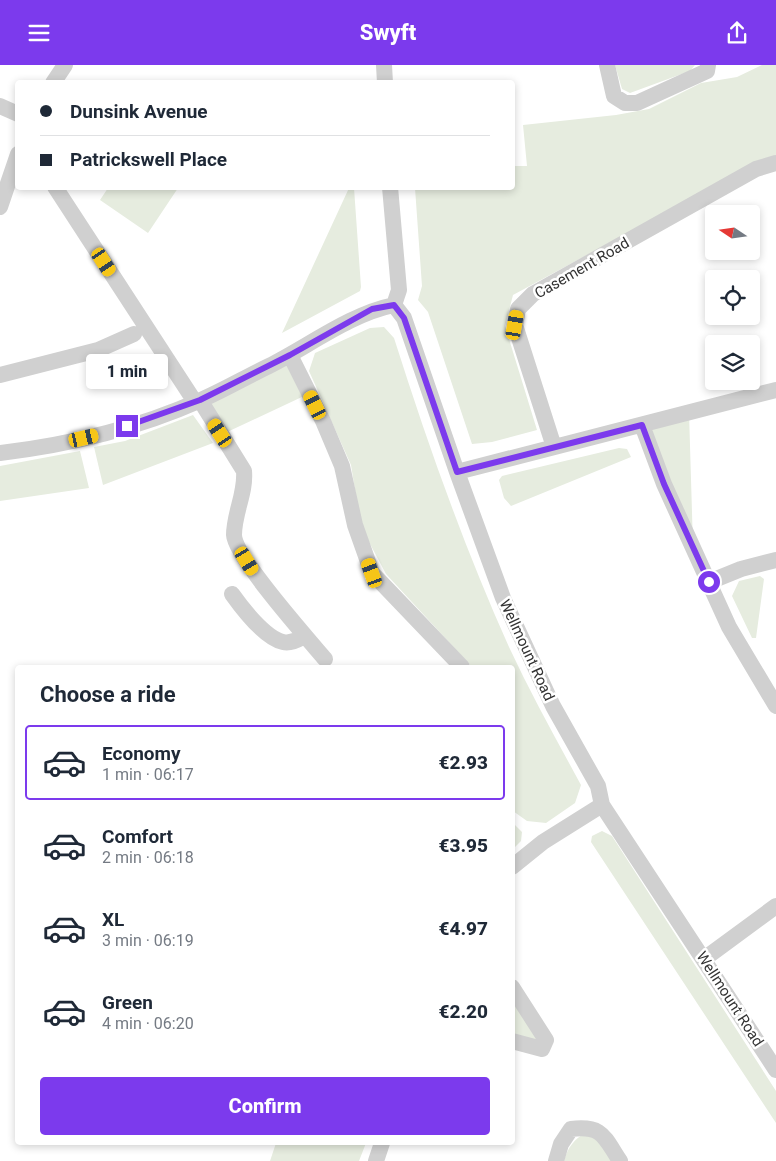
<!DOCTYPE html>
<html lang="en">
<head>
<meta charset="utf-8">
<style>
  body { margin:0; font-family:Roboto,sans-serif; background:#f2f2f3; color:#1f2937; height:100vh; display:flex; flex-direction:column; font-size:19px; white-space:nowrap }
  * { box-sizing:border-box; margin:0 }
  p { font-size:16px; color:#747a83 }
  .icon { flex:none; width:28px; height:28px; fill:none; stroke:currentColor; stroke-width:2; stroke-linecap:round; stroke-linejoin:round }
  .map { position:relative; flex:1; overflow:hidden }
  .sheet { position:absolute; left:15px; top:600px; width:500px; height:480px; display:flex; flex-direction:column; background:#fff; border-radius:5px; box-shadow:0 2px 8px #0003 }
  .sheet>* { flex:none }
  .hud { position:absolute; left:15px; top:15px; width:500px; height:110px; border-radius:5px; box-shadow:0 2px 8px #0003; display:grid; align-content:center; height:110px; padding:0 25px; background:#fff }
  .needle { width:32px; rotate:283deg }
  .tools { position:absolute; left:705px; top:140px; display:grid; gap:10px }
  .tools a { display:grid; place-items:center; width:55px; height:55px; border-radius:5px; background:#fff; box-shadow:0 2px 8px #0003; font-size:25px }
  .end { position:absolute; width:22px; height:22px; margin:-11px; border:6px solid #7c3aed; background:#fff; box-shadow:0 0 0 2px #fff }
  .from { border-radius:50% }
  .bubble { position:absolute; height:35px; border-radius:5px; background:#fff; box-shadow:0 2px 8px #0003; font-size:16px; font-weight:800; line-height:35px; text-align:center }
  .car { position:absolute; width:15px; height:30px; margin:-15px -8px; border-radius:6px; box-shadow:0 0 4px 1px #0007; background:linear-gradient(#f5c518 24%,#345 0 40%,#f5c518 0 76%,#345 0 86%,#f5c518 0) }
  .hud b { display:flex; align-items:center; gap:18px; height:48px; font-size:19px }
  .hud b+b { border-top:1px solid #e0e1e3 }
  .hud i { width:12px; height:12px; background:#1f2937 }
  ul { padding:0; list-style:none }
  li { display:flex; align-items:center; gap:15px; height:75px; margin:0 10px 8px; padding:0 15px; border:2px solid transparent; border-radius:5px }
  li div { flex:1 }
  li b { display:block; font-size:19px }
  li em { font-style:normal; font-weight:800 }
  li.active { border-color:#7c3aed }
  li>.icon { width:45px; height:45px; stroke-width:1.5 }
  h2 { padding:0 25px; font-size:22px; line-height:60px }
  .cta { display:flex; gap:10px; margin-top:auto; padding:10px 25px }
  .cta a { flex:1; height:58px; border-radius:5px; background:#7c3aed; color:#fff; font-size:20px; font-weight:800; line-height:58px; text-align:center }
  header { display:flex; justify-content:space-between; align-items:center; height:65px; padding:0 25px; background:#7c3aed; color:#fff; font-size:22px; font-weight:800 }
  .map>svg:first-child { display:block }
  .green { fill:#e6ecdf }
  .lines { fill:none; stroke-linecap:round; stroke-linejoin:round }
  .minor { stroke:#d0d0d0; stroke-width:16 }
  .route { stroke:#7c3aed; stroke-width:6 }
  .labels { text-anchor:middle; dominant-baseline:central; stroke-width:5; stroke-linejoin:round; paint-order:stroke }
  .street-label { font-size:15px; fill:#333; stroke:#fff }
</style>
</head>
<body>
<header><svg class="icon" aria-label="menu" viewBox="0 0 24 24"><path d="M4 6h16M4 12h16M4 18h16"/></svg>Swyft<svg class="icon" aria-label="share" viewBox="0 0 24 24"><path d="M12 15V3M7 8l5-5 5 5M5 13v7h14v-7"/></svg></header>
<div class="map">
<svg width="776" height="1096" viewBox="0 0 776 1096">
  <rect width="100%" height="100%" fill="#fff"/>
  <!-- green -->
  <path class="green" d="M615,0H695L690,6L630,28L622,24Z
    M762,0H776V94L753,100L513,230L505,261L537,365L492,377L472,379L428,247L418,235L422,221L415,123L512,122L513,101H527L523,60L616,50L649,44L701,18L737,12Z
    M108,123V122L178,123L148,168L100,135Z
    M349,123H354L361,222L360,226L282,268Z
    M384,262L394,273C427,377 464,482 509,582C531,629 556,674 581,720L575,738L546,758L527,756L513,746L512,602H472L386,509L361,462L351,400L309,306L315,288L370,263Z
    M290,290L304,331L225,368L200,335Z
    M689,347L693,481L642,360Z
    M193,350L213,378L103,420L94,382L125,376Z
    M619,383L627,384L631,392L511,441L504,433L499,415L502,411Z
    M80,386L89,423L0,436V401Z
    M760,511L764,514L756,573H752L732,531L739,516Z
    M513,758L522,767L521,776L513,784Z
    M602,766L612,771L776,1026V1058L591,777L592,771Z
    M512,934L538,975L513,972Z
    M587,1067L601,1074L615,1096H564C568,1082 574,1074 587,1067Z
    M276,1078H366L359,1096H270Z"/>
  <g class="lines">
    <!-- minor -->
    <path class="minor" d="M384,0L385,18
      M607,0L614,31L625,38H637L707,6L708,0
      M53,18L65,0
      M0,41L18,49
      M55,122L195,337
      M390,122L399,225L394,240
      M0,142L18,89
      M394,240L404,253L457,407L503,533L553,641L598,721L602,740L776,1005
      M290,290L323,356L342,401L355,460L372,508L462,602
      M0,310L98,285L134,269
      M200,335L244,406C246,428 234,448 234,470C235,492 308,574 325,594
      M642,360L664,419L729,562L776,641
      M554,382L515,260L518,244L533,229L756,104L776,98
      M0,388C68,380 138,363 201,335C224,325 246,312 269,301C309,281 350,249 394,240
      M457,407L776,325
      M709,517L741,504L776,495
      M232,529C242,543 265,573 283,577C291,579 299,574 305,571
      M512,802L543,777L602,740
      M704,894L776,841
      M512,922L546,975L542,984L512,976
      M376,1096L382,1078
      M556,1096L561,1079L571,1064C603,1060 604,1072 620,1096"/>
  </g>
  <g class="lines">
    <!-- route -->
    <path class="route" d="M127,361L200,335L290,290L372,244L394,240L404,253L457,407L642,360L664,419L709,517"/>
  </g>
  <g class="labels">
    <!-- street labels -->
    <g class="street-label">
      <text transform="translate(582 203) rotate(-30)">Casement Road</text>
      <text transform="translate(527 585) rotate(65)">Wellmount Road</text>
      <text transform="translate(730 934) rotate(57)">Wellmount Road</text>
    </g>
  </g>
</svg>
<div class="tools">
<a><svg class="needle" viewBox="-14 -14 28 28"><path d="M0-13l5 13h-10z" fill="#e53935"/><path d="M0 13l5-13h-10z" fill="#747a83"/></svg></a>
<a><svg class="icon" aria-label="locate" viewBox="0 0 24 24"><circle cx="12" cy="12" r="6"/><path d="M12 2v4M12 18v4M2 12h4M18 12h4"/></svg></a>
<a><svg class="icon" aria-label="layers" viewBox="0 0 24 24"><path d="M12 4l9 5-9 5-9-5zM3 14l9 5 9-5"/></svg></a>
</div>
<i class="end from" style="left:709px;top:517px"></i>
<i class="end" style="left:127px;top:361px"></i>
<div class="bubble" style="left:86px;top:289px;width:82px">1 min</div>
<i class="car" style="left:104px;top:197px;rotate:147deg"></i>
<i class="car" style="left:515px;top:260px;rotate:10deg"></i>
<i class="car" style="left:315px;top:340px;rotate:334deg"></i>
<i class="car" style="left:220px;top:368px;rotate:327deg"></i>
<i class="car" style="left:84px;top:373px;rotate:77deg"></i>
<i class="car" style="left:247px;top:496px;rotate:149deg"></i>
<i class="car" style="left:372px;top:508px;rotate:340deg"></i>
<div class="hud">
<b><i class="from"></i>Dunsink Avenue</b>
<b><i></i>Patrickswell Place</b>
</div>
<section class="sheet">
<h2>Choose a ride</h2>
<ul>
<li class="active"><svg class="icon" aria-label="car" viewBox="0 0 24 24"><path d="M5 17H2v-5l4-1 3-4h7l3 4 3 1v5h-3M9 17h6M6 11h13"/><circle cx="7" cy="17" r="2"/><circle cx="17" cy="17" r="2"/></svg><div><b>Economy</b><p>1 min · 06:17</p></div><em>€2.93</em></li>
<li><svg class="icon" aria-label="car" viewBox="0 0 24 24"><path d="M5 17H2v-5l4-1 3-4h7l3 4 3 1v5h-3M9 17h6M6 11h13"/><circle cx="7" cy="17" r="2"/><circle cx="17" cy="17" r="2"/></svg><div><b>Comfort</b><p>2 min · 06:18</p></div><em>€3.95</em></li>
<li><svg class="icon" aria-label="car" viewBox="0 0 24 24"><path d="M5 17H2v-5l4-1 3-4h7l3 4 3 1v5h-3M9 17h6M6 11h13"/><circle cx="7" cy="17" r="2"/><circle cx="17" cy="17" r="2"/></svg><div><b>XL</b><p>3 min · 06:19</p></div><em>€4.97</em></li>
<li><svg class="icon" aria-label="car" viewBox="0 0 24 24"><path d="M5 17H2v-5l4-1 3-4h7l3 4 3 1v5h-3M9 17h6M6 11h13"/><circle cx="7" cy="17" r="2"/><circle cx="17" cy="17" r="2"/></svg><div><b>Green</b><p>4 min · 06:20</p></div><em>€2.20</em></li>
</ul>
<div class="cta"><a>Confirm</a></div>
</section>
</div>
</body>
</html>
